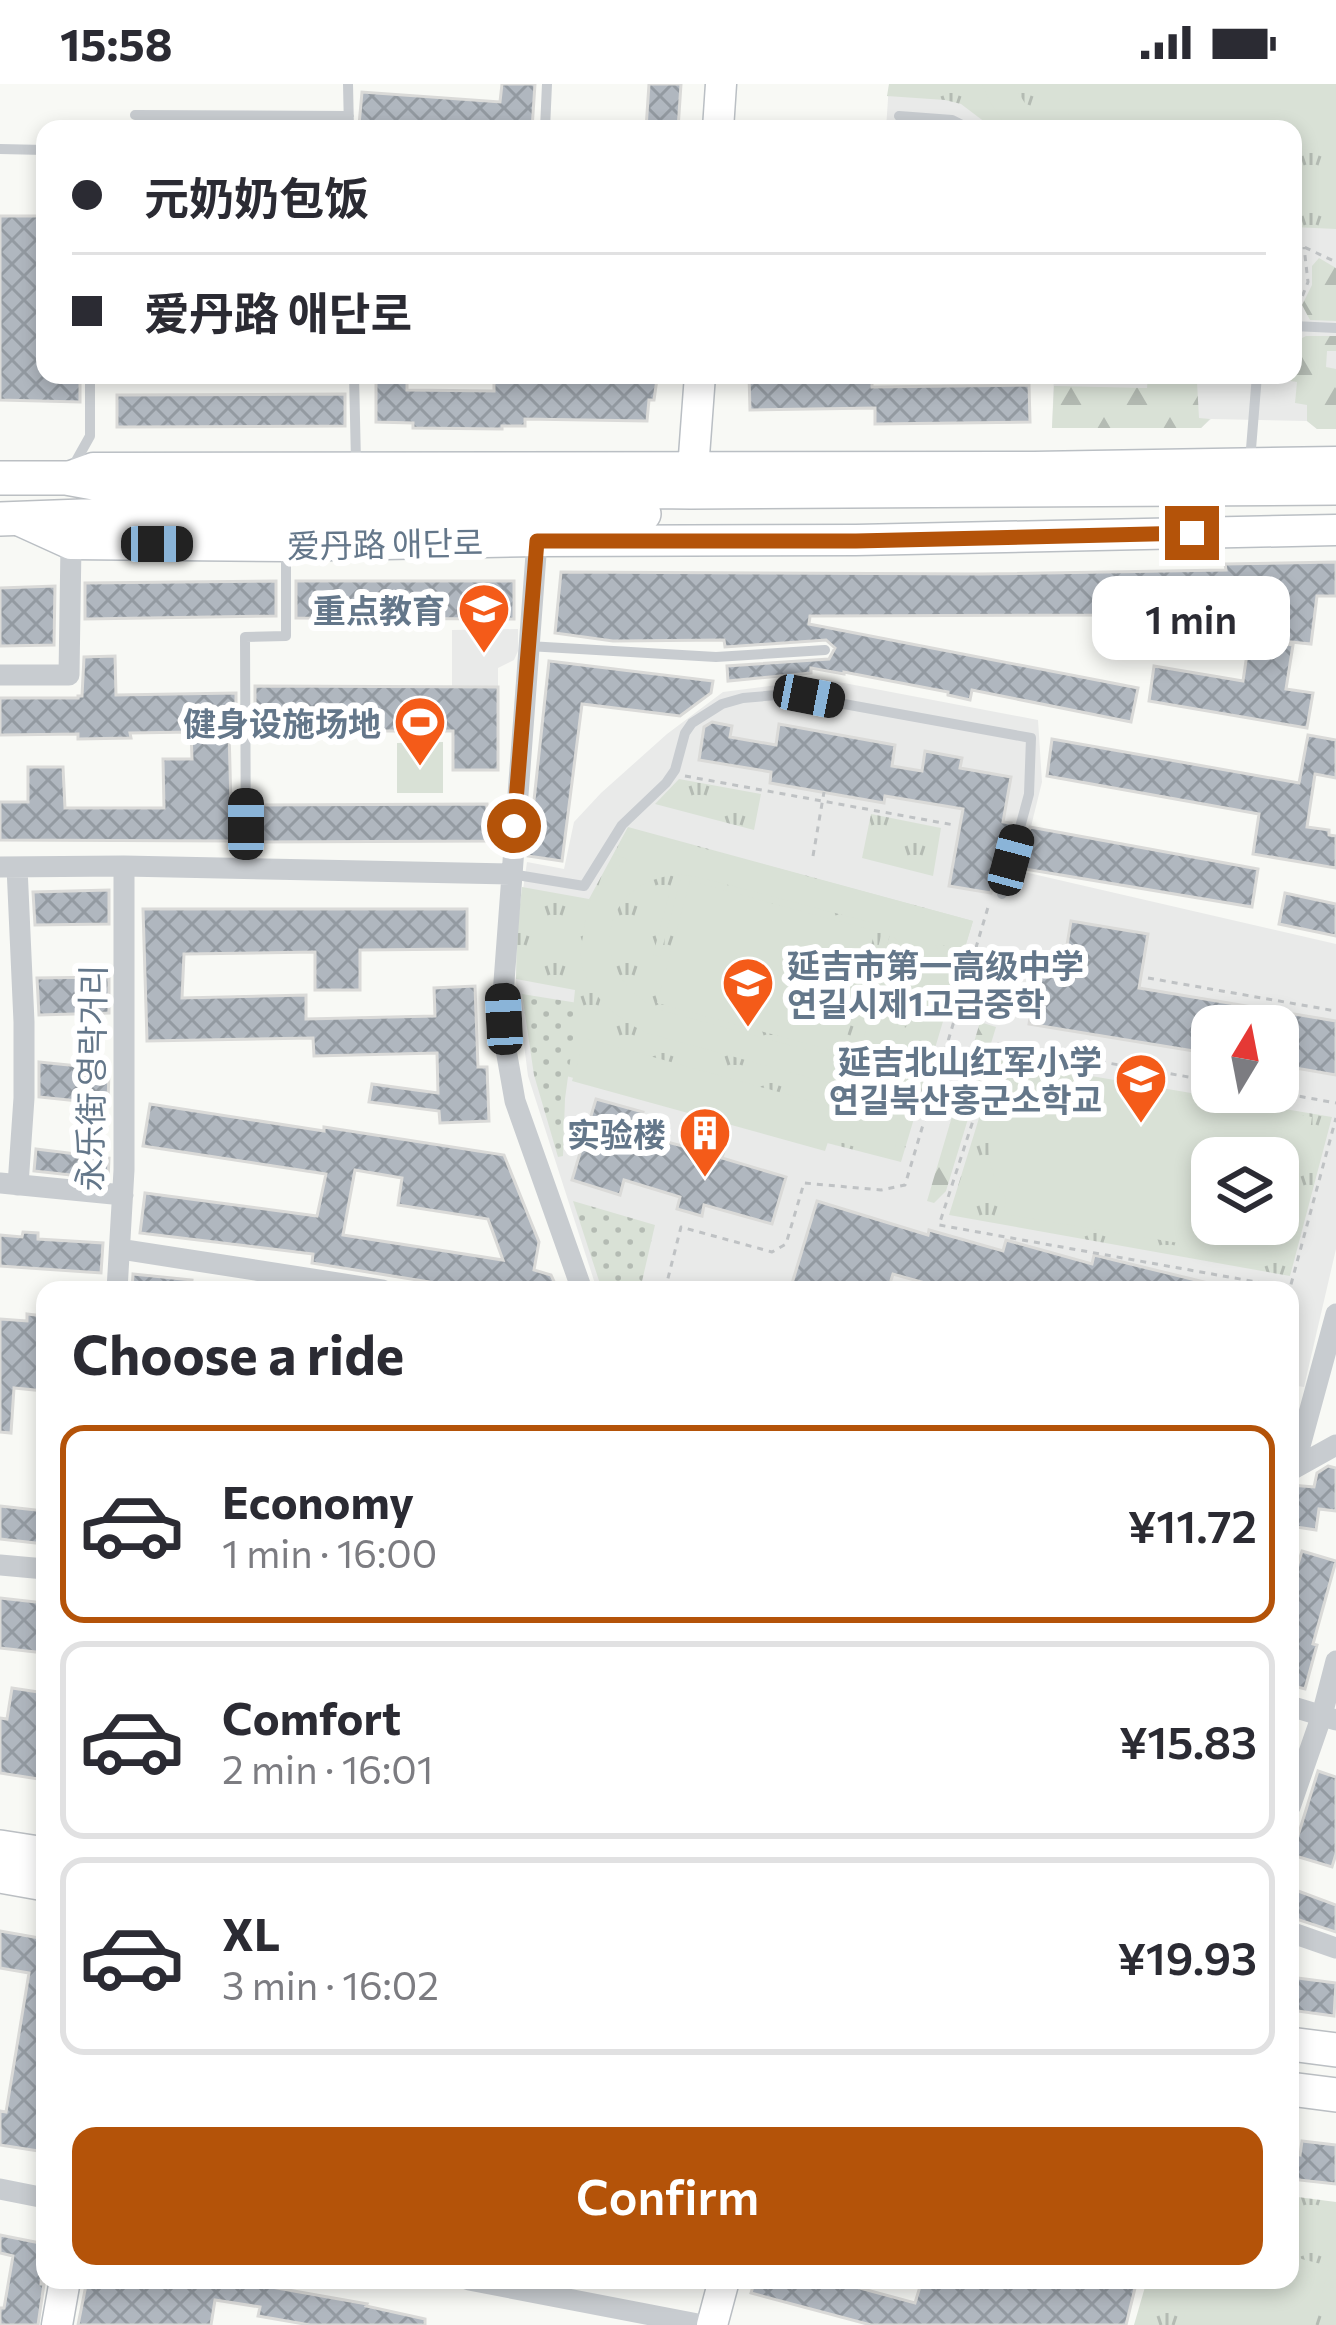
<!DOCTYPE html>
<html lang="en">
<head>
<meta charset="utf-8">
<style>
  body { margin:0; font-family:Commissioner,"Noto Sans SC","Noto Sans KR",sans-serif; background:#f2f2f3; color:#2b2b33; height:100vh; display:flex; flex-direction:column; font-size:45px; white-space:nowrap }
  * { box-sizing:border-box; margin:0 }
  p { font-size:39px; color:#7c7c81 }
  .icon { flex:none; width:66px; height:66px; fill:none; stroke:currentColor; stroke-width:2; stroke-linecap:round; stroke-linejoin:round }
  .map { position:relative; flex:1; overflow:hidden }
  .drawer { position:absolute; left:36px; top:1197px; width:1263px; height:1008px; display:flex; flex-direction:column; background:#fff; border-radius:24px; box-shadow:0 6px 18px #0003 }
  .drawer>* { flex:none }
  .guide { position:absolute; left:36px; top:36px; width:1266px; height:264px; border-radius:24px; box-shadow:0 6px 18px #0003; display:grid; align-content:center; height:264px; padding:0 36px; background:#fff }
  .needle { width:78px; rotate:10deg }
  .tools { position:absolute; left:1191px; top:921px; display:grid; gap:24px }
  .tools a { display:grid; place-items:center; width:108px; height:108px; border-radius:24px; background:#fff; box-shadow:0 6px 18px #0003; font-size:60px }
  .end { position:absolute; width:54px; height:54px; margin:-27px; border:15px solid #b45309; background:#fff; box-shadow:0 0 0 6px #fff }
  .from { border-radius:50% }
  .bubble { position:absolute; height:84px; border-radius:24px; background:#fff; box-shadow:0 6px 18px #0003; font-size:39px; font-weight:600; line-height:84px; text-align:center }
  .car { position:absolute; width:36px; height:72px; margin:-36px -18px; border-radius:15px; box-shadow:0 0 9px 3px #0007; background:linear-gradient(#222 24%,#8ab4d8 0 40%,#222 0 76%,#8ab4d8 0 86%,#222 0) }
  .guide b { display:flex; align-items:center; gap:42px; height:114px; font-size:45px }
  .guide b+b { border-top:3px solid #e1e1e2 }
  .guide i { width:30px; height:30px; background:#2b2b33 }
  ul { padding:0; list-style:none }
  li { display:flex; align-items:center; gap:36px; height:198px; margin:0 24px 18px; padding:0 12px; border:6px solid #e1e1e2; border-radius:24px }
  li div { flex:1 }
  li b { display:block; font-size:45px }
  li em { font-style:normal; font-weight:600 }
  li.on { border-color:#b45309 }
  li>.icon { width:108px; height:108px; stroke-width:1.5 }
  h2 { padding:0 36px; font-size:54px; line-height:144px }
  .button { display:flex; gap:24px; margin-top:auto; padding:24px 36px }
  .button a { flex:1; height:138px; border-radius:24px; background:#b45309; color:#fff; font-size:48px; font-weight:600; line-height:138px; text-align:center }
  .status { display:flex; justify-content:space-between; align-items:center; height:84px; padding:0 60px; background:#fff; direction:ltr }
  .status svg { height:33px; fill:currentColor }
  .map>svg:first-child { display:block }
  .built { fill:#e9eae9; fill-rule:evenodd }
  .grass { fill:url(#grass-tufts); fill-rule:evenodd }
  .forest { fill:url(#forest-firs) }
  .garden { fill:url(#garden-dots) }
  .pitch { fill:#d9e1d6; fill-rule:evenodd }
  .building { fill:url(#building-cross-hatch); stroke:#dadad8; stroke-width:3; fill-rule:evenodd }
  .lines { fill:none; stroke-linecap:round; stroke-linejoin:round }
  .secondary-casing { stroke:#babfc4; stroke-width:33 }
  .primary-casing { stroke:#bbbfc3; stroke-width:36 }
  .path { stroke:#bfc2c4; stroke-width:3; stroke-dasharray:6 6; stroke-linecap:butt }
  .lane { stroke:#c8ccd0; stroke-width:10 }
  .street { stroke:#c8ccd0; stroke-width:21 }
  .secondary { stroke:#fff; stroke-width:30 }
  .primary { stroke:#fff; stroke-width:33 }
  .route { stroke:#b45309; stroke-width:15 }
  .labels { text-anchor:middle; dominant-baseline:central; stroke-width:12; stroke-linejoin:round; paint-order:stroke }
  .street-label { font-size:33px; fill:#64778a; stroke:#fff }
  .poi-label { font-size:33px; font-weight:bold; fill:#64778a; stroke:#fff; text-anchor:end }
</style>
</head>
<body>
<div class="status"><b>15:58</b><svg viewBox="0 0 49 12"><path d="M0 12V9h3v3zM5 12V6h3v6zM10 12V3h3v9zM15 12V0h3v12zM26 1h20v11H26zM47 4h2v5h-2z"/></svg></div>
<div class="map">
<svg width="1336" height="2241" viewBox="0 0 1336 2241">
  <defs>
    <pattern id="grass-tufts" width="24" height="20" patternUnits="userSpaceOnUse" patternTransform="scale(3)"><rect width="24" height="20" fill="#d9e1d6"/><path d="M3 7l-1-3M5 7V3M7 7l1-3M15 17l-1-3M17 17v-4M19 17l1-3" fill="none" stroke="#b4bbb3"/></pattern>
    <pattern id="forest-firs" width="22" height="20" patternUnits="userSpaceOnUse" patternTransform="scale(3)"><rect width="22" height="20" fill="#d9e1d6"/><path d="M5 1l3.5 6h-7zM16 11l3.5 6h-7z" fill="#b4bbb3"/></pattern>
    <pattern id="garden-dots" width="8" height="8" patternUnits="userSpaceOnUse" patternTransform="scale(3)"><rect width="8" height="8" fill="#d9e1d6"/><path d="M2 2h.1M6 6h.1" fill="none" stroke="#b4bbb3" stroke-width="1.8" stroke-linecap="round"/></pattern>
    <pattern id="building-cross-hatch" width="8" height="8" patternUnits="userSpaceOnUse" patternTransform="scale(3)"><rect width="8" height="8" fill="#b0b7bf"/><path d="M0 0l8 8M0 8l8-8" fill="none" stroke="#939aa1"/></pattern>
  </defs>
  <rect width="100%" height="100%" fill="#f8f9f5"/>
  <!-- built -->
  <path class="built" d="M889,0H1336V345H1317L1307,337L1211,335L1201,344H1052L1054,291H1293V45H886Z
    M518,545V567L514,576L498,584V603H452V546Z
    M823,595L1038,636L1042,698L1020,787L1336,860V1165L1304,1303L1290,1301V1206H597L528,992L516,897L517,847L527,778L564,785L574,738L601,709L667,650L723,608ZM1212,942H1278V1008H1212ZM1212,1074H1278V1140H1212Z"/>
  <!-- grass -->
  <path class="grass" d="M889,0H1336V145L1293,143V45H994L961,20L945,16L887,12Z
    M679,695L761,710L754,746L655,720Z
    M871,730L941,744L933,792L862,774Z
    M628,743L973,837L901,1078L566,992L575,906L516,895L517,847L522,803L589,815Z
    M997,976L1332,1033L1290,1192L949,1131ZM1212,1074H1278V1140H1212Z
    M1290,2112L1336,2118V2241H1134L1147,2196H1290Z"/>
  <!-- forest -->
  <path class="forest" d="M1319,174L1336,184V237L1310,236L1302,221L1312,201V182Z
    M1306,252H1336V267H1327L1326,283L1336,285V345H1317L1307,337V321L1295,319L1297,298L1290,297C1295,283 1286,260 1306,252Z
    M1148,291H1217V298H1197L1199,334L1210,335L1201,344H1052L1054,302L1147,304Z
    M980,938L996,943L946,1107L934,1119L927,1117Z"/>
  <!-- garden -->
  <path class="garden" d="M522,910L578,919L565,1015L563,1072L558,1073L534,991Z
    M573,1117L655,1141L640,1206H602Z"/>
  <!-- pitch -->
  <path class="pitch" d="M982,0H1013L1031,29L1047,45H1008L990,18Z
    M1070,0H1336V62L1293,60V45H1068Z
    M443,658V709H397V659Z
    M628,744L973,837L964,866L935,859C948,892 952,915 936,948C922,978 890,1002 855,1002C831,1002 806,992 782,986C737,974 692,961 647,949C617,935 584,909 581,873C580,864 583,854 584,845C589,809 598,796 628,776L614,770ZM677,790L698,793L869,838L883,845L848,973L830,972L660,926C587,892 595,801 674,791L653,871L660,873L681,793ZM890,850C939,891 921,958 859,973Z
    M690,797L875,847L842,969L657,919Z
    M585,954L829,1022L832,1016L903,1036L892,1073L829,1055L825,1067L572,997Z
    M998,981L1312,1033L1309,1054L1285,1052C1307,1095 1299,1131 1259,1159L1257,1172L1004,1130L1006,1114C981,1079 981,1033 1019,1006L995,1001ZM1278,1074V1140H1212V1074Z
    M1290,2172L1329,2182L1314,2241H1182L1193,2196H1290Z"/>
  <!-- building -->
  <path class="building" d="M502,0H535L532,45H414L359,41L362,8L500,18Z
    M649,0H681L678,45H646Z
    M0,132H45V291H80V318L0,316Z
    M376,291H407V306L494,307V291L657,295L654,316H649L647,337L525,335V342H502V345L413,344V339L376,338Z
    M749,291H872V303L1029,301L1030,338L875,340V324L750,326Z
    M345,310V342L117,343V311Z
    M1336,478V512H1317L1311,560L1281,557L1286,513L1226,514V522L1131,523V531L810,532L809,540L1138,604L1131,638L972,606L970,616L948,611V608L844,588V590L811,584V589L728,597L727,582L829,575L835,564L826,556L725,563L724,556L613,557L555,549L561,488L980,490L1226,486L1225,480Z
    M276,497V532L85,535V499Z
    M296,497H514V535L296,534Z
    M55,502L54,561L0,562V504Z
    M1243,553L1293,561L1286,605L1313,609L1307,644L1149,617L1154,582L1243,597L1247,570L1241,568Z
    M115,572L116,611L236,609V647H229L231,721H236V757L0,756V718H28V683H63L65,724H164L163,675H192L191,648L130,649L131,654L78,655V650L0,651V614H78V612H82L84,573Z
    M549,577L713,597L711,609L680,632L582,620L562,777L528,772Z
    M255,602L498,603V686H453V647H255Z
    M712,638L732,642L730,653L776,661L779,640L895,661L892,682L922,687L925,667L962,674L960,684L1011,693L1003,738L1011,739L1000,780H996L991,809L949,802L963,725L885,712L884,719L770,699L771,688L699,676L704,643Z
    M1308,651L1336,656V694L1315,690L1307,743L1329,746V751L1336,752V784L1253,770L1259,730L1047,692L1052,655L1299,699Z
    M487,720V757L256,758L255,721Z
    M1030,743L1258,785L1252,823L1019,784Z
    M109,806V840L35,841L33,808Z
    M1285,809L1336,820V852L1279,840Z
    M143,825H467V865L360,866V906H315V868L184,870L182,914L306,911V935L435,932L434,904L475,902L478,983H487L489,1037L440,1039L439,1027L369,1018L372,1000L438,1009L437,969L314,972L313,954L147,957Z
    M1071,837L1148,850L1139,904L1336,937V991L1278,981V942H1212V970L1029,940L1038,887L1062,891Z
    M109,893V929L39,931L37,894Z
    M39,978L109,985L108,1020L39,1013Z
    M596,1015L643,1028L637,1050L682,1062L685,1050L726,1060L722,1074L786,1093L772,1140L704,1121L702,1132L677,1125L680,1113L624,1096L620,1111L572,1096Z
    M150,1020L324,1047V1043L504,1071L539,1158L534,1186L551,1191L558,1206H479L312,1179L313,1170L140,1149L145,1109L317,1132L326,1090L143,1062ZM355,1086L402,1094L398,1121L488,1135L503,1176L343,1151Z
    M36,1065L109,1074L108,1095L34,1087Z
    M817,1117L928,1151L929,1146L1003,1167L1006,1156L1092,1180L1094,1171L1208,1199V1206H950L893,1190L888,1206H790Z
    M23,1148L38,1149V1155L103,1159L101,1189L0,1182V1151L22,1153Z
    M133,1190L192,1196L191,1206H132Z
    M27,1230L45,1232V1307L14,1304L11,1349L0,1348V1235L27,1237Z
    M1328,1382L1336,1384V1427L1319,1425L1316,1446L1290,1442V1401L1314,1403L1317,1389Z
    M0,1422L45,1427V1460L0,1455Z
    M1302,1467L1336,1477L1313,1560L1317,1561L1305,1605L1290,1601V1506Z
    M0,1514L45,1519V1569L0,1564Z
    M12,1604L45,1609V1696L0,1689V1634L7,1635Z
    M1318,1687L1336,1693V1770L1332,1783L1292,1771Z
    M1290,1804L1336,1821V1848L1290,1833Z
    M0,1847L45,1855V2068L0,2061V2027L6,2028L29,1889L0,1884Z
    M1290,1893L1336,1899L1334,1932L1290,1926Z
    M1302,2057L1336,2061V2100L1290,2095V2069L1300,2071Z
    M0,2151L45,2160L41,2200H44L38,2241H0V2224H4L13,2172L0,2169Z
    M87,2196H232L367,2220L366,2222L425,2235V2241H310L258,2232L260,2223L215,2216L211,2241H78Z
    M755,2196H830L915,2219L922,2196H1137L1126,2241H871L751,2209Z"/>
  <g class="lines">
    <!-- secondary casing -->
    <g class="secondary-casing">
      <path id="secondary" d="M718,45L721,0
        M71,392L93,384L1034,383L1336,378
        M692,399L700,291
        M16,435L71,460L286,462L537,457L856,456L1336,446
        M57,2241L65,2196
        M712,2241L724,2196"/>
    </g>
    <!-- primary casing -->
    <g class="primary-casing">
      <path id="primary" d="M0,394H66L99,400L691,408L1336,404
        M0,435L82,432L644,430
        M0,1763L45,1770
        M0,1792L45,1800
        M1290,1960L1336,1966
        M1290,2005L1336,2011"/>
    </g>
    <!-- path -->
    <path class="path" d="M1293,162L1304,163L1336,178
      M1298,223L1308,198L1304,163
      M1057,297V291
      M685,692L954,741
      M813,772L824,708
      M1148,894L1336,927
      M1212,997L998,960L939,1141L1290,1204L1336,1034
      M1276,1008L1336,1019
      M665,1206L681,1143L772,1168L786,1160L804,1099L881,1106L905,1101L989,820"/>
    <!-- lane -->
    <path class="lane" d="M348,0L349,45
      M135,31L349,32
      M899,32L952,36L970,45
      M545,45L547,0
      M0,65L45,66
      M1293,242L1336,244
      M354,291L356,378
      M1250,377L1257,291
      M71,386L90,352V291
      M528,562L716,573L825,566
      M246,784L245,553L286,552V465
      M511,790L584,802L622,741L666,699L675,686L685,649L692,639L722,620L743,614L789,610L1031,654L1029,710L1002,810"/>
    <!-- street -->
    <path class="street" d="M538,444L503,911L505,960L515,1017L582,1206
      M0,591H69L71,460
      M0,783L124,782L511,790
      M17,783L24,938V1014L18,1101
      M0,1099L123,1111
      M120,1165L383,1206
      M117,1206L124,1086V782
      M1294,1384L1336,1230
      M1291,1386L1336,1361
      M0,1481L45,1485
      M1290,1622L1336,1636
      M1290,1723L1322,1631L1336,1577
      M1290,1848L1336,1864
      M0,2105L45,2114
      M469,2196L703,2241"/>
    <!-- secondary -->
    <use href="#secondary" class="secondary"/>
    <!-- primary -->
    <use href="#primary" class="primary"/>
  </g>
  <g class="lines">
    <!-- route -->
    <path class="route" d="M514,742L537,457H856L1192,449"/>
  </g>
  <!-- icons -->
  <defs>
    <g id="school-pin" transform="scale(2.7)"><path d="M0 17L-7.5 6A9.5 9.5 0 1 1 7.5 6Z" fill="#f45b19" stroke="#fff"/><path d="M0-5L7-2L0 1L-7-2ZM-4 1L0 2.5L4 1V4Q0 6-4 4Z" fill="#fff"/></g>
    <g id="stadium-pin" transform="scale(2.7)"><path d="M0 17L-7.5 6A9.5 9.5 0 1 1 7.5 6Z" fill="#f45b19" stroke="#fff"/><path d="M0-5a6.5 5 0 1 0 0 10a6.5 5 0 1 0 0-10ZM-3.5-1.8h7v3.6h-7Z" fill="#fff"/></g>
    <g id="building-pin" transform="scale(2.7)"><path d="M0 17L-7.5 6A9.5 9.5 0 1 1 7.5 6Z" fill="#f45b19" stroke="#fff"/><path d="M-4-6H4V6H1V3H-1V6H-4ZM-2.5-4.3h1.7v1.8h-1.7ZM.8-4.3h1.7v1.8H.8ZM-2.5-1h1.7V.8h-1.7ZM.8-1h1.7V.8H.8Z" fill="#fff"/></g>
  </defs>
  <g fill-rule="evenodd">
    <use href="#school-pin" x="484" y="525"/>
    <use href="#stadium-pin" x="420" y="638"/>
    <use href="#school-pin" x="748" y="899"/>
    <use href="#school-pin" x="1141" y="995"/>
    <use href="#building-pin" x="705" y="1049"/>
  </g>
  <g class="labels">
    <!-- street labels -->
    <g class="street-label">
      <text transform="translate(385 459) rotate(-1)">爱丹路 애단로</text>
      <text transform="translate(90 994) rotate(-89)">永乐街 영락거리</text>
    </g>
    <!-- poi labels -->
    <g class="poi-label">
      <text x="445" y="525">重点教育</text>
      <text x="381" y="638">健身设施场地</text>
      <text x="787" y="880" text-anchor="start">延吉市第一高级中学<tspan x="787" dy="38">연길시제1고급중학</tspan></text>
      <text x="1102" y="976">延吉北山红军小学<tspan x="1102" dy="38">연길북산홍군소학교</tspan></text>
      <text x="666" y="1049">实验楼</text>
    </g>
  </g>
</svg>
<div class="tools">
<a><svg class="needle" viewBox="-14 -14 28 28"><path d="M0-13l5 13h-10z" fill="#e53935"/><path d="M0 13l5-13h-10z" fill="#7c7c81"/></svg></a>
<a><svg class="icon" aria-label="layers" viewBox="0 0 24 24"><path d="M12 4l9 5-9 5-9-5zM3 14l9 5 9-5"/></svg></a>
</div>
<i class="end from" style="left:514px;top:742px"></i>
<i class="end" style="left:1192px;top:449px"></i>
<div class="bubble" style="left:1092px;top:492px;width:198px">1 min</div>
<i class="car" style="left:157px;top:460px;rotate:90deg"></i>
<i class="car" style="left:809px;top:612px;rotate:101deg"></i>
<i class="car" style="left:246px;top:740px;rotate:0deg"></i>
<i class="car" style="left:1011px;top:776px;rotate:15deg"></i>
<i class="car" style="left:504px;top:935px;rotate:357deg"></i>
<div class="guide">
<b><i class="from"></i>元奶奶包饭</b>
<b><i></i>爱丹路 애단로</b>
</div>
<section class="drawer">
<h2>Choose a ride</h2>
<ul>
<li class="on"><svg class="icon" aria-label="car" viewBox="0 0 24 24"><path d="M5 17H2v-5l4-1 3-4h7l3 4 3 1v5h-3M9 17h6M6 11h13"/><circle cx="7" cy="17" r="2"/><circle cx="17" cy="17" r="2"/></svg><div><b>Economy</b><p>1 min · 16:00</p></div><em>¥11.72</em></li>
<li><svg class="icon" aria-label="car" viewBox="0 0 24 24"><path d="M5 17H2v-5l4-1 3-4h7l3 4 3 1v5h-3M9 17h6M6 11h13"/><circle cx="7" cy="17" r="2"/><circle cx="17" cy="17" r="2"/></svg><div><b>Comfort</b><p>2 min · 16:01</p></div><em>¥15.83</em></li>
<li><svg class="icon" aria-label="car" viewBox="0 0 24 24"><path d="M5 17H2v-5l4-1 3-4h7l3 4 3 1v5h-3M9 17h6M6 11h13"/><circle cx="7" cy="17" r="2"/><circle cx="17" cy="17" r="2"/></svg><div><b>XL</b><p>3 min · 16:02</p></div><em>¥19.93</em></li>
</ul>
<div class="button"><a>Confirm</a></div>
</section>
</div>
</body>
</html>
